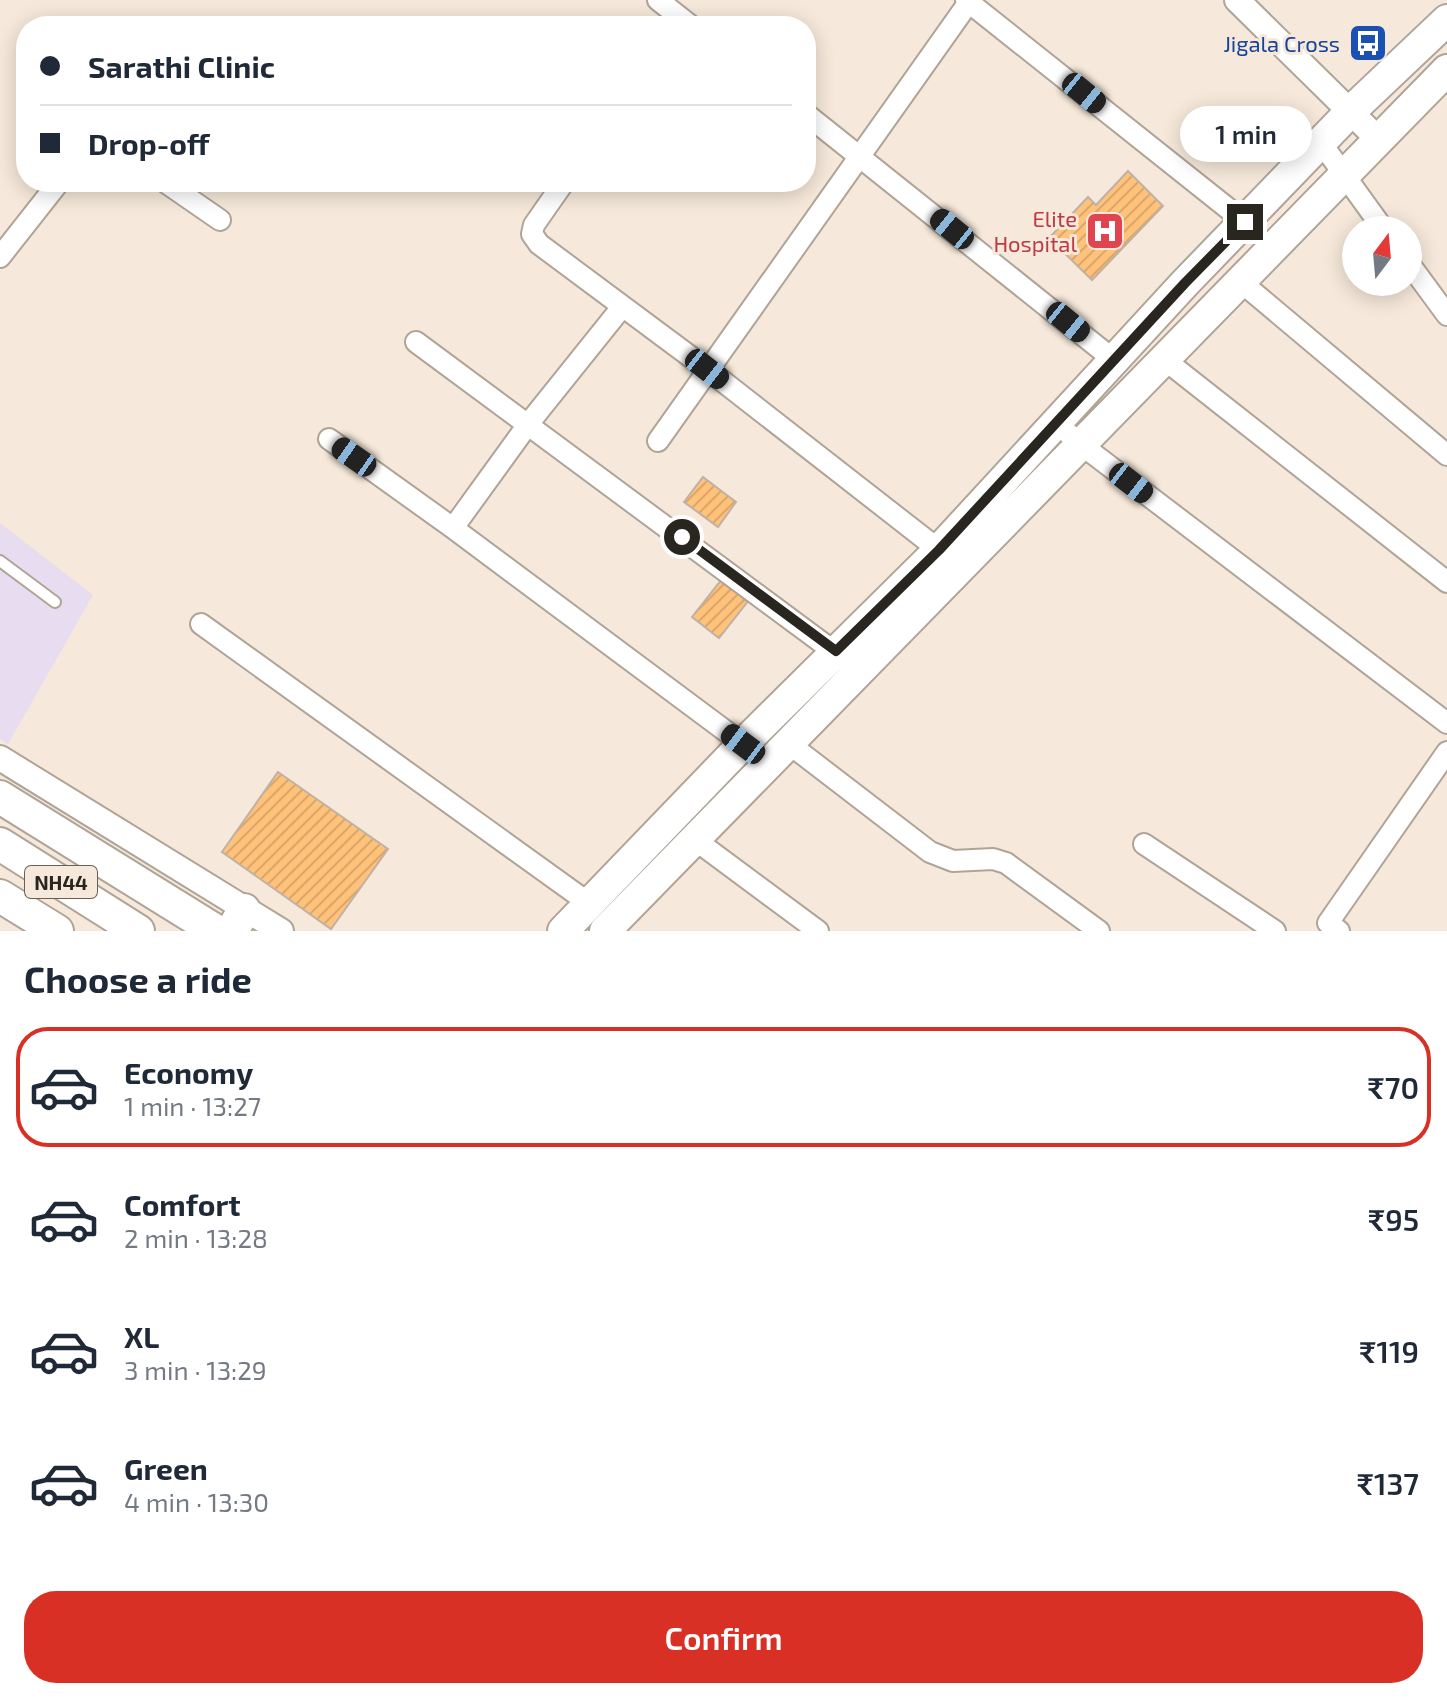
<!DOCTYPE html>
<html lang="en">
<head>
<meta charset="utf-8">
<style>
  body { margin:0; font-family:"Exo 2",sans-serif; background:#f2f2f3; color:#1f2937; height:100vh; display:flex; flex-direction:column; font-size:30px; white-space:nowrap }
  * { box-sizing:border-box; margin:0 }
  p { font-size:26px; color:#747a83 }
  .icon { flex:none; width:44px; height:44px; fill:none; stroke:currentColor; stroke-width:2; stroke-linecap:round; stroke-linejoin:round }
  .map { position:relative; height:931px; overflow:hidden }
  .sheet { display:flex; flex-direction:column; background:#fff; flex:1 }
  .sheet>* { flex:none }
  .top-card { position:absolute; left:16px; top:16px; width:800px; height:176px; border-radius:32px; box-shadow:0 4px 20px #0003; display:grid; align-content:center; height:176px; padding:0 24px; background:#fff }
  .needle { width:52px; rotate:16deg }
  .tools { position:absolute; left:1342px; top:216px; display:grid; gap:16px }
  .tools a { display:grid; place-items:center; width:80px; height:80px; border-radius:50%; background:#fff; box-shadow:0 4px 20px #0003; font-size:40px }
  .end { position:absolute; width:36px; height:36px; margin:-18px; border:10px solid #29251f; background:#fff; box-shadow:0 0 0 4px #fff }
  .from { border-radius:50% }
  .bubble { position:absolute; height:56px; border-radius:28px; background:#fff; box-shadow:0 4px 20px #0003; font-size:26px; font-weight:600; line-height:56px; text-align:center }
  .car { position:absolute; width:24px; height:48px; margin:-24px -12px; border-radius:10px; box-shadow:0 0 6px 2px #0007; background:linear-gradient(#222 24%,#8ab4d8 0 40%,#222 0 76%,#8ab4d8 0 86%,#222 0) }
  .top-card b { display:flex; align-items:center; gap:28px; height:76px; font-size:30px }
  .top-card b+b { border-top:2px solid #e0e1e3 }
  .top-card i { width:20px; height:20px; background:#1f2937 }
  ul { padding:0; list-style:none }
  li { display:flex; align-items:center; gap:24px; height:120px; margin:0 16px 12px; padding:0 8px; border:4px solid transparent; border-radius:32px }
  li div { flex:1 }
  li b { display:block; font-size:30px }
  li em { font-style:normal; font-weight:600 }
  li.on { border-color:#d93025 }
  li>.icon { width:72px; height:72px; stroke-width:1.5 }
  h2 { padding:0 24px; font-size:36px; line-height:96px }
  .button { display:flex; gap:16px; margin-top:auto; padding:16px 24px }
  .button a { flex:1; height:92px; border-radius:32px; background:#d93025; color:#fff; font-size:32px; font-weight:600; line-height:92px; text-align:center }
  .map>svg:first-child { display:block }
  .commercial { fill:#e8dcf0 }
  .building { fill:url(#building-hatch); stroke:#bfb2a5; stroke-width:2 }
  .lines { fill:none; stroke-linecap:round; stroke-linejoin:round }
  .service-casing { stroke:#b0a496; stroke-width:14 }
  .minor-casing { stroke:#b0a496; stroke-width:24 }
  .tertiary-casing { stroke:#b0a496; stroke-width:28 }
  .primary-casing { stroke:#b0a496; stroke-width:34 }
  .trunk-casing { stroke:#b0a496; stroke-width:36 }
  .service { stroke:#fff; stroke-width:10 }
  .minor { stroke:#fff; stroke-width:20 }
  .tertiary { stroke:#fff; stroke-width:24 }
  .primary { stroke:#fff; stroke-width:30 }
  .trunk { stroke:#fff; stroke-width:32 }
  .route { stroke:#29251f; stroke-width:10 }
  .labels { text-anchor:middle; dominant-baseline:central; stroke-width:6; stroke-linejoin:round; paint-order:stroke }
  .shield { fill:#f6e9db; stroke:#666057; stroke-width:2 }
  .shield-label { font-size:20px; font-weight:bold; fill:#29251f }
  .transit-label { font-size:22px; fill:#164399; stroke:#f6e9db; text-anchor:end }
  .health-label { font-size:22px; fill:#be3a42; stroke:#f6e9db; text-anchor:end }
</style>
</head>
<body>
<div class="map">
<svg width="1447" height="931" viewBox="0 0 1447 931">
  <defs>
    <pattern id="building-hatch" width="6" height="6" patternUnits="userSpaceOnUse" patternTransform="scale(2)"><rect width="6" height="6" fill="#ffc27b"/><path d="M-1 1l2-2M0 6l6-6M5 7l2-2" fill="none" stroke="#dba76a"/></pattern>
  </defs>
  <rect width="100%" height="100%" fill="#f6e9db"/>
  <!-- commercial -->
  <path class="commercial" d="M0,523L93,595L8,744L0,739Z"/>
  <!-- building -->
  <path class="building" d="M1128,171L1163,206L1092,280L1049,238L1088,197L1096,205Z
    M703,477L736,502L718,527L684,502Z
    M722,579L749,600L719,638L692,617Z
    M278,772L388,849L331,929L222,852Z"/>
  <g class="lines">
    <!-- service casing -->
    <g class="service-casing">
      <path id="service" d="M0,561L55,602"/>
    </g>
    <!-- minor casing -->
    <g class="minor-casing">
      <path id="minor" d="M658,0L691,26
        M966,0L1245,222
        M806,114L1114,360
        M1322,144L1384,230
        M165,182L220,220
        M564,182L534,225L532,234L539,244L707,369L939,550
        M0,257L59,182
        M1408,262L1447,315
        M1241,282L1447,455
        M416,342L844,659
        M1165,360L1447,582
        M1056,423L1083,446L1447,723
        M329,439L453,528L743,744
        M658,441L969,2
        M453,528L529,423L622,307
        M201,624L590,904
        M788,743L930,852L953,861L993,859L1006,863L1099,931
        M694,839L818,931
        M1144,844L1275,931
        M1339,931L1328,923L1447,752"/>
    </g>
    <!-- tertiary casing -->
    <g class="tertiary-casing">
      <path id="tertiary" d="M1237,0L1379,140
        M0,758L281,931"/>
    </g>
    <!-- primary casing -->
    <g class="primary-casing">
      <path id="primary" d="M563,931L743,744L939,550L1185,283L1351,111L1447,20
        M605,931C884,643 1168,359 1447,70"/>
    </g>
    <!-- trunk casing -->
    <g class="trunk-casing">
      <path id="trunk" d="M0,797L216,931
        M0,844L138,931
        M0,896L57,931
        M232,931L244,910"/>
    </g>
    <!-- service -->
    <use href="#service" class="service"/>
    <!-- minor -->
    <use href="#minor" class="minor"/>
    <!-- tertiary -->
    <use href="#tertiary" class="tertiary"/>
    <!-- primary -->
    <use href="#primary" class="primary"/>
    <!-- trunk -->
    <use href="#trunk" class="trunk"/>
  </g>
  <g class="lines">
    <!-- route -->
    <path class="route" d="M682,537L836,651L939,550L1185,283L1245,222"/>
  </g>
  <!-- icons -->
  <defs>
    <g id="bus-square" transform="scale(2)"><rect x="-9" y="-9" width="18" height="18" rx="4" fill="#1a4fb4" stroke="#f6e9db"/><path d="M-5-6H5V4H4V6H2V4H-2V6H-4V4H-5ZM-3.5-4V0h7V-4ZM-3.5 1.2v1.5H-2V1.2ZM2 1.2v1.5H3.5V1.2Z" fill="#fff"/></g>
    <g id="hospital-square" transform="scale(2)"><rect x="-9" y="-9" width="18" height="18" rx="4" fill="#e0444e" stroke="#f6e9db"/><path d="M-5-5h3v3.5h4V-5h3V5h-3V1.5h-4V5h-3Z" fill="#fff"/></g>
  </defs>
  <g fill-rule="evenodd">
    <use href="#bus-square" x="1368" y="43"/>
    <use href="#hospital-square" x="1105" y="231"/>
  </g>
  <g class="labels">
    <!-- shield labels -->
    <rect class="shield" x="25" y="866" width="72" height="32" rx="6"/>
    <g class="shield-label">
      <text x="61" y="882">NH44</text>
    </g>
    <!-- transit labels -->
    <g class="transit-label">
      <text x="1340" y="43">Jigala Cross</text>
    </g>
    <!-- health labels -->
    <g class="health-label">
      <text x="1077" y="218">Elite<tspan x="1077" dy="25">Hospital</tspan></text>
    </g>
  </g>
</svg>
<div class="tools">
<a><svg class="needle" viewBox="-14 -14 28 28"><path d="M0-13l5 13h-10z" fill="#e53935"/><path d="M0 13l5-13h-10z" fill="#747a83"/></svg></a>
</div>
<i class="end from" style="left:682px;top:537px"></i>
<i class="end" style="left:1245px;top:222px"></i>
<div class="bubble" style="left:1180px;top:106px;width:132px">1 min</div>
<i class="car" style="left:1084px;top:93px;rotate:129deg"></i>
<i class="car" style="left:952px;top:229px;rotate:309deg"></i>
<i class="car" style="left:1068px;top:322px;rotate:129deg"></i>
<i class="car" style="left:707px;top:369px;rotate:128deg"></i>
<i class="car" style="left:354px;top:457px;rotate:305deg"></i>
<i class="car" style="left:1131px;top:483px;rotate:128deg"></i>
<i class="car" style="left:743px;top:744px;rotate:307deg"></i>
<div class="top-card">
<b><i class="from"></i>Sarathi Clinic</b>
<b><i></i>Drop-off</b>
</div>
</div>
<section class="sheet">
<h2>Choose a ride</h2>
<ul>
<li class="on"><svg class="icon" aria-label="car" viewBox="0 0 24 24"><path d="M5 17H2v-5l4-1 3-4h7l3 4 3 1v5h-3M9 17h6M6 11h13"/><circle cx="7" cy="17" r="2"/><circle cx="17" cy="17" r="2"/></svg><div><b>Economy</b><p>1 min · 13:27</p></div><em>₹70</em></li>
<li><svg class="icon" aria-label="car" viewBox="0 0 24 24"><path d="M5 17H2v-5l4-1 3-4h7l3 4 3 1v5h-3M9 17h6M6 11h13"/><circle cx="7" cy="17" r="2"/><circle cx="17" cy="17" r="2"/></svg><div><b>Comfort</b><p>2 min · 13:28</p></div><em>₹95</em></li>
<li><svg class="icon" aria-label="car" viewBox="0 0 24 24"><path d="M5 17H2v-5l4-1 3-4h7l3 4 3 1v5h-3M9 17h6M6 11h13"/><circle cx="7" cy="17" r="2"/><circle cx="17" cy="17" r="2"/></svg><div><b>XL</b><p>3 min · 13:29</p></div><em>₹119</em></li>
<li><svg class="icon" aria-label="car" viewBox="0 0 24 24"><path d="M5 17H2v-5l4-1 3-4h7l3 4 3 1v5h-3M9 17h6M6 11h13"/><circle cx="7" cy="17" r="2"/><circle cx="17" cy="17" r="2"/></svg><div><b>Green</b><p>4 min · 13:30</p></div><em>₹137</em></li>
</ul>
<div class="button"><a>Confirm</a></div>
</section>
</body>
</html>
